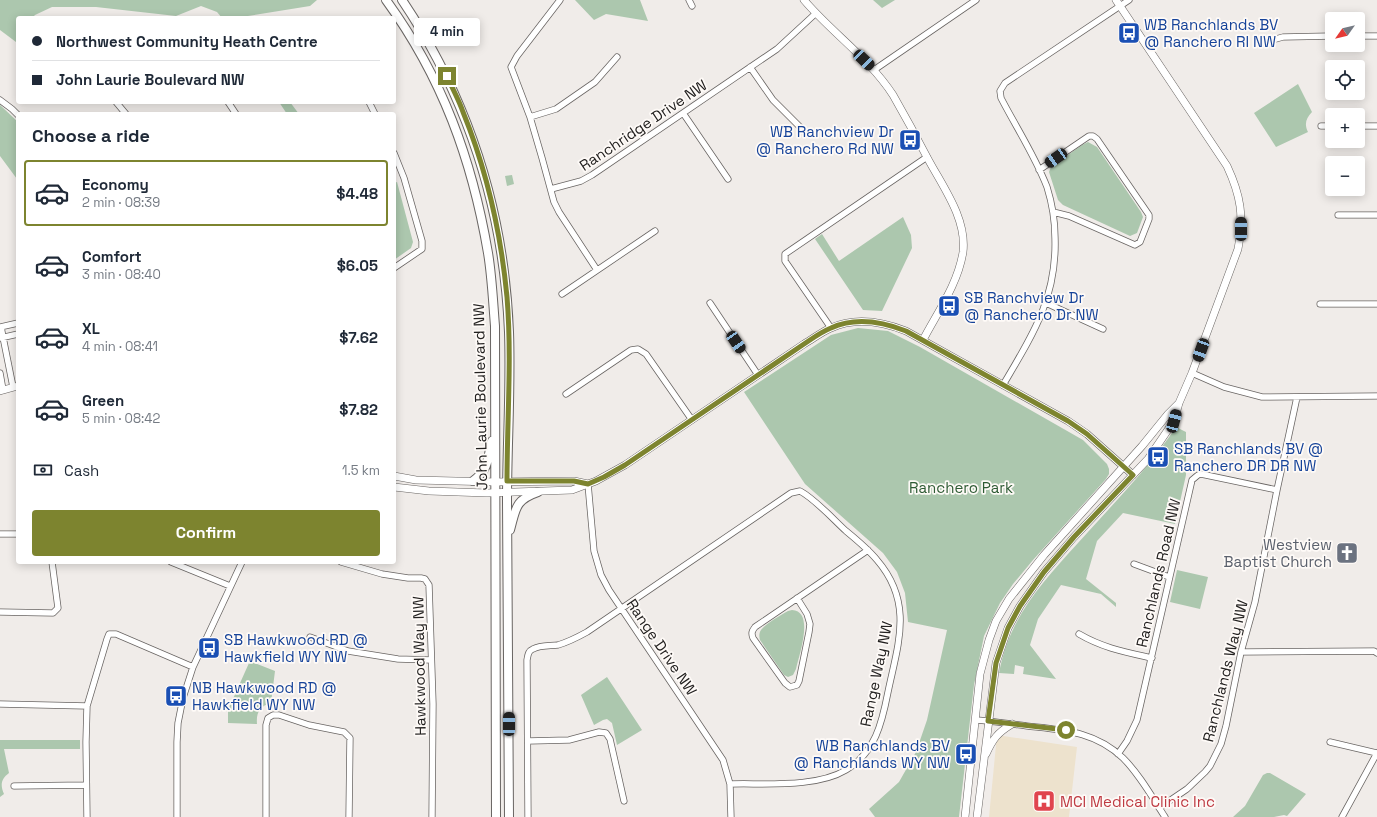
<!DOCTYPE html>
<html lang="en">
<head>
<meta charset="utf-8">
<style>
  body { margin:0; font-family:"Space Grotesk",sans-serif; background:#f2f2f3; color:#1f2937; height:100vh; display:flex; flex-direction:column; font-size:15px; white-space:nowrap }
  * { box-sizing:border-box; margin:0 }
  p { font-size:13px; color:#747a83 }
  .icon { flex:none; width:22px; height:22px; fill:none; stroke:currentColor; stroke-width:2; stroke-linecap:round; stroke-linejoin:round }
  .map { position:relative; flex:1; overflow:hidden }
  .drawer { position:absolute; left:16px; top:112px; width:380px; height:452px; display:flex; flex-direction:column; background:#fff; border-radius:4px; box-shadow:0 2px 10px #0003 }
  .drawer>* { flex:none }
  .banner { position:absolute; left:16px; top:16px; width:380px; height:88px; border-radius:4px; box-shadow:0 2px 10px #0003; display:grid; align-content:center; height:88px; padding:0 16px; background:#fff }
  .needle { width:26px; rotate:236deg }
  .buttons { position:absolute; left:1325px; top:12px; display:grid; gap:8px }
  .buttons a { display:grid; place-items:center; width:40px; height:40px; border-radius:4px; background:#fff; box-shadow:0 2px 10px #0003; font-size:20px }
  .end { position:absolute; width:18px; height:18px; margin:-9px; border:5px solid #7d842f; background:#fff; box-shadow:0 0 0 2px #fff }
  .from { border-radius:50% }
  .bubble { position:absolute; height:28px; border-radius:4px; background:#fff; box-shadow:0 2px 10px #0003; font-size:13px; font-weight:700; line-height:28px; text-align:center }
  .car { position:absolute; width:12px; height:24px; margin:-12px -6px; border-radius:5px; box-shadow:0 0 3px 1px #0007; background:linear-gradient(#222 24%,#8ab4d8 0 40%,#222 0 76%,#8ab4d8 0 86%,#222 0) }
  .banner b { display:flex; align-items:center; gap:14px; height:38px; font-size:15px }
  .banner b+b { border-top:1px solid #e0e1e3 }
  .banner i { width:10px; height:10px; background:#1f2937 }
  ul { padding:0; list-style:none }
  li { display:flex; align-items:center; gap:12px; height:66px; margin:0 8px 6px; padding:0 8px; border:2px solid transparent; border-radius:4px }
  li div { flex:1 }
  li b { display:block; font-size:15px }
  li em { font-style:normal; font-weight:700 }
  li.active { border-color:#7d842f }
  li>.icon { width:36px; height:36px; stroke-width:1.5 }
  h2 { padding:0 16px; font-size:18px; line-height:48px }
  .pay { display:flex; align-items:center; gap:10px; height:44px; padding:0 16px; font-size:15px }
  .pay p { margin-inline-start:auto }
  .cta { display:flex; gap:8px; margin-top:auto; padding:8px 16px }
  .cta a { flex:1; height:46px; border-radius:4px; background:#7d842f; color:#fff; font-size:16px; font-weight:700; line-height:46px; text-align:center }
  .map>svg:first-child { display:block }
  .commercial { fill:#ede2cd }
  .green { fill:#acc7ae }
  .lines { fill:none; stroke-linecap:round; stroke-linejoin:round }
  .minor-casing { stroke:#696563; stroke-width:7 }
  .tertiary-casing { stroke:#696563; stroke-width:8 }
  .secondary-casing { stroke:#696563; stroke-width:10 }
  .minor { stroke:#fff; stroke-width:5.5 }
  .tertiary { stroke:#fff; stroke-width:7 }
  .secondary { stroke:#fff; stroke-width:8 }
  .route { stroke:#7d842f; stroke-width:5 }
  .labels { text-anchor:middle; dominant-baseline:central; stroke-width:3.5; stroke-linejoin:round; paint-order:stroke }
  .transit-label { font-size:15px; fill:#164399; stroke:#fefaf7; text-anchor:start }
  .street-label { font-size:15px; fill:#232120; stroke:#fefaf7 }
  .park-label { font-size:15px; fill:#2e5b34; stroke:#fefaf7 }
  .worship-label { font-size:15px; fill:#5b616d; stroke:#fefaf7; text-anchor:end }
  .health-label { font-size:15px; fill:#be3a42; stroke:#fefaf7; text-anchor:start }
</style>
</head>
<body>
<div class="map">
<svg width="1377" height="817" viewBox="0 0 1377 817">
  <rect width="100%" height="100%" fill="#f0ece9"/>
  <!-- commercial -->
  <path class="commercial" d="M997,735L1077,747L1069,817H989Z"/>
  <!-- green -->
  <path class="green" d="M0,0H317L310,6L235,18H222L217,12L201,6L176,16L96,7H52L35,15L32,18H18V39L16,42L0,30Z
    M575,0H640L648,21L606,14L594,20Z
    M873,0H895L882,8Z
    M1298,84L1312,112C1306,118 1304,124 1308,132L1276,147L1254,113Z
    M279,102H290L299,114H287Z
    M0,105L18,122L17,179L0,156Z
    M1088,142L1097,147L1141,212L1143,217L1137,233L1130,236L1063,205L1058,200L1049,172L1051,167L1082,145Z
    M512,175L514,184L507,186L505,176Z
    M397,182L413,242L411,248L394,260V183Z
    M903,217L911,235L912,248L882,311L863,310L815,239L822,234L839,261Z
    M858,328L888,331L920,347L1083,440L1107,464L1109,469V474L1106,479L1033,560L1013,584L1000,603L984,636L974,685L959,817H875L869,809L899,782L916,752L927,720L947,630L908,622L905,593L897,572L883,553L805,484L744,392L831,335Z
    M1176,427L1186,432V475L1175,524L1123,513L1097,541L1086,579L1116,603V607L1101,594L1061,585L1038,619L1030,645L1056,679L1023,674L1024,667L1015,665L1014,674L999,673C1010,616 1041,584 1078,543C1112,505 1148,469 1176,427Z
    M1177,570L1208,577L1200,609L1170,602Z
    M792,610C815,611 799,655 796,669L793,675L788,677L784,675L760,640C759,637 759,633 761,630C765,624 781,615 788,611Z
    M252,662L275,671L271,703C260,706 256,712 257,724L228,723V710L249,663Z
    M607,677L642,730L617,745L612,723L607,719L603,720L594,725L581,695Z
    M0,740H80V749H4L9,773C1,779 0,785 4,794L0,797Z
    M1267,773H1270L1306,794L1287,816L1284,815L1274,817H1233L1245,806L1263,775Z"/>
  <g class="lines">
    <!-- minor casing -->
    <g class="minor-casing">
      <path id="minor" d="M560,0L517,56L511,67L530,117L542,158L554,202L559,212L597,270
        M689,0L692,6
        M1358,36H1377
        M1262,43L1283,37L1332,36
        M750,67L773,100L804,131
        M874,70L976,0
        M0,100L12,109L18,115
        M116,102L126,114
        M228,102L236,114
        M369,102L375,114
        M683,113L728,179
        M530,117L556,109L595,82L617,57
        M1321,126H1332
        M1358,126H1377
        M394,153L404,178L422,241V249L394,268
        M1039,170L1089,136H1093L1097,139L1149,215V219L1140,242L1135,245L1069,216L1053,212
        M551,189L581,181L592,175L777,49L815,14
        M1338,215H1377
        M562,294L655,231
        M710,303L758,375
        M1046,303L1103,329
        M1320,304H1377
        M0,327L18,323
        M1,327L13,387
        M831,328L785,261V254L927,157
        M0,338L18,334
        M0,373L3,390
        M1192,373L1224,387L1262,397L1377,396
        M1003,385C1032,336 1057,298 1055,238C1055,221 1052,203 1047,187C1035,156 1016,127 1001,98L1000,91L1005,83L1129,0
        M566,394L631,350L638,349L646,354L692,420
        M588,484L594,551L601,575L609,590L723,760L730,784L731,817
        M0,534H18
        M171,562L230,586
        M341,562L382,574L408,578H421L425,579L429,585L433,704L432,817
        M1134,564L1169,577
        M797,598L807,614L810,624L809,632L799,681L797,685L790,687L785,683L753,638C751,633 752,631 755,627L868,550
        M0,612L53,613L58,608L52,562
        M1079,634C1103,648 1125,652 1152,658
        M310,637L348,651L398,659L431,660
        M1241,652L1374,651L1377,653
        M0,704L87,706
        M976,720C993,721 1010,724 1027,726C1063,730 1095,731 1123,758C1140,775 1152,797 1165,817
        M528,741L569,740L599,732L606,733L610,739L624,801
        M1330,742L1377,753
        M1118,754L1127,741L1137,720L1192,480L1198,475L1201,474L1277,490
        M14,786L86,785
        M1159,808L1187,789L1205,772L1210,766L1221,744L1226,726L1241,652L1255,602L1277,490L1297,397
        M87,817L86,742L87,706L107,639L109,634H116L193,667
        M177,817V742L178,723L183,698L193,667L242,562
        M266,817V725L268,718L273,715H279L309,725L344,732L350,738L349,817
        M528,817L527,660C528,655 528,651 533,649C540,645 550,646 558,645C568,642 578,637 587,632L791,493L800,491C815,499 833,519 846,531C857,540 868,549 877,560C914,603 898,644 888,692C882,723 875,753 846,770C816,788 765,783 730,784
        M1342,817L1377,753"/>
    </g>
    <!-- tertiary casing -->
    <g class="tertiary-casing">
      <path id="tertiary" d="M804,0C832,33 869,58 893,95C905,116 917,138 928,159C943,187 967,219 963,252C958,284 937,313 923,340
        M0,391L18,386
        M394,476L416,480L496,482L574,481L588,484
        M394,487L429,491L487,493L572,490L596,481L625,465L804,344C813,339 821,332 831,328C855,317 883,322 906,331L1068,421L1087,434L1133,475
        M986,754C993,739 997,733 1012,724
        M965,817L980,674L989,640L996,621L1009,599L1044,555L1142,446L1168,414L1179,403
        M977,817L996,663L1008,628L1020,606L1044,572L1074,537L1148,459L1174,421L1179,403L1192,373L1238,249C1244,216 1241,196 1227,166L1116,0"/>
    </g>
    <!-- secondary casing -->
    <g class="secondary-casing">
      <path id="secondary" d="M386,0C442,77 472,159 488,253C492,277 493,302 495,326L496,817
        M402,0C470,101 504,210 509,332C511,388 507,445 507,501C507,606 509,712 509,817
        M473,481C488,470 488,460 491,443L492,441
        M510,530C516,508 515,500 538,492"/>
    </g>
    <!-- minor -->
    <use href="#minor" class="minor"/>
    <!-- tertiary -->
    <use href="#tertiary" class="tertiary"/>
    <!-- secondary -->
    <use href="#secondary" class="secondary"/>
  </g>
  <g class="lines">
    <!-- route -->
    <path class="route" d="M447,76C452,88 459,100 463,112C487,171 501,234 507,297C512,358 507,420 507,481H574L588,484L604,477L625,465L804,344C813,338 821,332 831,328C855,317 883,322 906,331L1068,421L1087,434L1133,475L1074,537L1044,572L1020,606L1008,628L996,663L988,721L1066,730"/>
  </g>
  <!-- icons -->
  <defs>
    <g id="bus-square" transform="scale(1.15)"><rect x="-9" y="-9" width="18" height="18" rx="4" fill="#1a4fb4" stroke="#fefaf7"/><path d="M-5-6H5V4H4V6H2V4H-2V6H-4V4H-5ZM-3.5-4V0h7V-4ZM-3.5 1.2v1.5H-2V1.2ZM2 1.2v1.5H3.5V1.2Z" fill="#fff"/></g>
    <g id="church-square" transform="scale(1.15)"><rect x="-9" y="-9" width="18" height="18" rx="4" fill="#6b7280" stroke="#fefaf7"/><path d="M-1.2-6h2.4v3.5h3.3v2.4h-3.3V6h-2.4V-.1h-3.3v-2.4h3.3Z" fill="#fff"/></g>
    <g id="hospital-square" transform="scale(1.15)"><rect x="-9" y="-9" width="18" height="18" rx="4" fill="#e0444e" stroke="#fefaf7"/><path d="M-5-5h3v3.5h4V-5h3V5h-3V1.5h-4V5h-3Z" fill="#fff"/></g>
  </defs>
  <g fill-rule="evenodd">
    <use href="#bus-square" x="1129" y="33"/>
    <use href="#bus-square" x="910" y="140"/>
    <use href="#bus-square" x="949" y="306"/>
    <use href="#bus-square" x="1158" y="457"/>
    <use href="#church-square" x="1347" y="553"/>
    <use href="#bus-square" x="209" y="648"/>
    <use href="#bus-square" x="176" y="696"/>
    <use href="#bus-square" x="966" y="754"/>
    <use href="#hospital-square" x="1044" y="801"/>
  </g>
  <g class="labels">
    <!-- transit labels -->
    <g class="transit-label">
      <text x="1144" y="24">WB Ranchlands BV<tspan x="1144" dy="17">@ Ranchero RI NW</tspan></text>
      <text x="894" y="131" text-anchor="end">WB Ranchview Dr<tspan x="894" dy="17">@ Ranchero Rd NW</tspan></text>
      <text x="964" y="297">SB Ranchview Dr<tspan x="964" dy="17">@ Ranchero Dr NW</tspan></text>
      <text x="1174" y="448">SB Ranchlands BV @<tspan x="1174" dy="17">Ranchero DR DR NW</tspan></text>
      <text x="224" y="639">SB Hawkwood RD @<tspan x="224" dy="17">Hawkfield WY NW</tspan></text>
      <text x="192" y="687">NB Hawkwood RD @<tspan x="192" dy="17">Hawkfield WY NW</tspan></text>
      <text x="950" y="745" text-anchor="end">WB Ranchlands BV<tspan x="950" dy="17">@ Ranchlands WY NW</tspan></text>
    </g>
    <!-- street labels -->
    <g class="street-label">
      <text transform="translate(643 125) rotate(-34)">Ranchridge Drive NW</text>
      <text transform="translate(480 397) rotate(-91)">John Laurie Boulevard NW</text>
      <text transform="translate(1158 573) rotate(-77)">Ranchlands Road NW</text>
      <text transform="translate(662 647) rotate(56)">Range Drive NW</text>
      <text transform="translate(419 666) rotate(-91)">Hawkwood Way NW</text>
      <text transform="translate(1225 671) rotate(-76)">Ranchlands Way NW</text>
      <text transform="translate(876 674) rotate(-78)">Range Way NW</text>
    </g>
    <!-- park labels -->
    <g class="park-label">
      <text x="961" y="487">Ranchero Park</text>
    </g>
    <!-- worship labels -->
    <g class="worship-label">
      <text x="1332" y="544">Westview<tspan x="1332" dy="17">Baptist Church</tspan></text>
    </g>
    <!-- health labels -->
    <g class="health-label">
      <text x="1060" y="801">MCI Medical Clinic Inc</text>
    </g>
  </g>
</svg>
<div class="buttons">
<a><svg class="needle" viewBox="-14 -14 28 28"><path d="M0-13l5 13h-10z" fill="#e53935"/><path d="M0 13l5-13h-10z" fill="#747a83"/></svg></a>
<a><svg class="icon" aria-label="locate" viewBox="0 0 24 24"><circle cx="12" cy="12" r="6"/><path d="M12 2v4M12 18v4M2 12h4M18 12h4"/></svg></a>
<a>+</a>
<a>−</a>
</div>
<i class="end from" style="left:1066px;top:730px"></i>
<i class="end" style="left:447px;top:76px"></i>
<div class="bubble" style="left:414px;top:18px;width:66px">4 min</div>
<i class="car" style="left:864px;top:60px;rotate:134deg"></i>
<i class="car" style="left:1056px;top:158px;rotate:236deg"></i>
<i class="car" style="left:1241px;top:229px;rotate:0deg"></i>
<i class="car" style="left:736px;top:342px;rotate:146deg"></i>
<i class="car" style="left:1201px;top:350px;rotate:200deg"></i>
<i class="car" style="left:1174px;top:421px;rotate:15deg"></i>
<i class="car" style="left:509px;top:724px;rotate:0deg"></i>
<div class="banner">
<b><i class="from"></i>Northwest Community Heath Centre</b>
<b><i></i>John Laurie Boulevard NW</b>
</div>
<section class="drawer">
<h2>Choose a ride</h2>
<ul>
<li class="active"><svg class="icon" aria-label="car" viewBox="0 0 24 24"><path d="M5 17H2v-5l4-1 3-4h7l3 4 3 1v5h-3M9 17h6M6 11h13"/><circle cx="7" cy="17" r="2"/><circle cx="17" cy="17" r="2"/></svg><div><b>Economy</b><p>2 min · 08:39</p></div><em>$4.48</em></li>
<li><svg class="icon" aria-label="car" viewBox="0 0 24 24"><path d="M5 17H2v-5l4-1 3-4h7l3 4 3 1v5h-3M9 17h6M6 11h13"/><circle cx="7" cy="17" r="2"/><circle cx="17" cy="17" r="2"/></svg><div><b>Comfort</b><p>3 min · 08:40</p></div><em>$6.05</em></li>
<li><svg class="icon" aria-label="car" viewBox="0 0 24 24"><path d="M5 17H2v-5l4-1 3-4h7l3 4 3 1v5h-3M9 17h6M6 11h13"/><circle cx="7" cy="17" r="2"/><circle cx="17" cy="17" r="2"/></svg><div><b>XL</b><p>4 min · 08:41</p></div><em>$7.62</em></li>
<li><svg class="icon" aria-label="car" viewBox="0 0 24 24"><path d="M5 17H2v-5l4-1 3-4h7l3 4 3 1v5h-3M9 17h6M6 11h13"/><circle cx="7" cy="17" r="2"/><circle cx="17" cy="17" r="2"/></svg><div><b>Green</b><p>5 min · 08:42</p></div><em>$7.82</em></li>
</ul>
<div class="pay"><svg class="icon" aria-label="cash" viewBox="0 0 24 24"><path d="M3 7h18v10H3z"/><circle cx="12" cy="12" r="2"/></svg>Cash<p>1.5 km</p></div>
<div class="cta"><a>Confirm</a></div>
</section>
</div>
</body>
</html>
